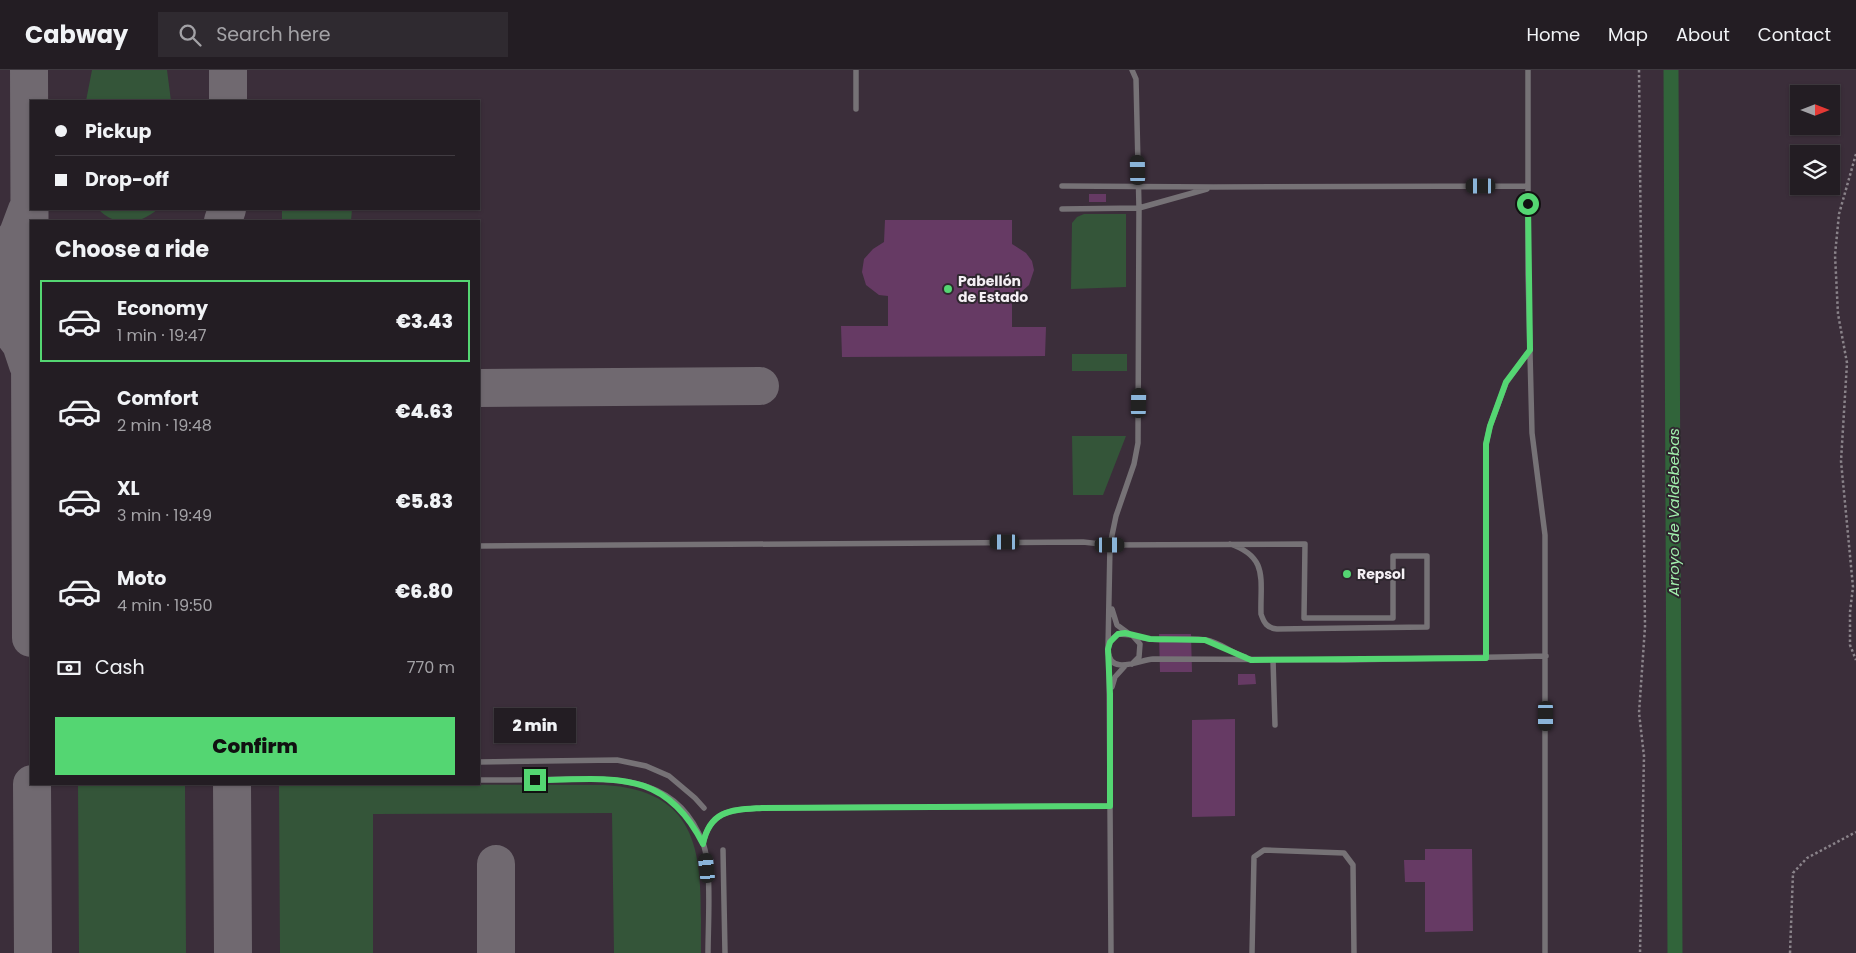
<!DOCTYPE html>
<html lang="en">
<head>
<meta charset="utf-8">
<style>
  body { margin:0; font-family:Poppins,sans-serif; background:#2f2a30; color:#f1f3f6; height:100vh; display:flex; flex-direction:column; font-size:19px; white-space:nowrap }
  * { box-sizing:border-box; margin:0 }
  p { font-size:16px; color:#a3a2a6 }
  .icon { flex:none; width:28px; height:28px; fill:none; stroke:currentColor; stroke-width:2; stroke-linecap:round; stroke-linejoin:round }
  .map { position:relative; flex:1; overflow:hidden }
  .drawer { position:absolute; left:30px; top:150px; width:450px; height:565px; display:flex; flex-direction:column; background:#231d23; border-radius:0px; box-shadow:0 1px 4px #0004,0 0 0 1px #403b41 }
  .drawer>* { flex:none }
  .guide { position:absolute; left:30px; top:30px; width:450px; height:110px; border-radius:0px; box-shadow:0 1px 4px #0004,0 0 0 1px #403b41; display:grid; align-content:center; height:110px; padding:0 25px; background:#231d23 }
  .needle { width:32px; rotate:90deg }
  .buttons { position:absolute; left:1790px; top:15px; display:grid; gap:10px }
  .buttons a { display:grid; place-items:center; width:50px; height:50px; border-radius:0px; background:#231d23; box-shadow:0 1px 4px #0004,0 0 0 1px #403b41; font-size:25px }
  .end { position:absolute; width:22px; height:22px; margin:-11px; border:6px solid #54d672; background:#111; box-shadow:0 0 0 2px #111 }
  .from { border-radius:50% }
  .bubble { position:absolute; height:35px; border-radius:0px; background:#231d23; box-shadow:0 1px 4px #0004,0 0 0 1px #403b41; font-size:16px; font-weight:800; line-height:35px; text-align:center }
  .car { position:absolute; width:15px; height:30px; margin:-15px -8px; border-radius:6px; box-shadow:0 0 4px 1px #0007; background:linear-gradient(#222 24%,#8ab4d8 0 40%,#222 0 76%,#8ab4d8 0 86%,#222 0) }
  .guide b { display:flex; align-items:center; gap:18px; height:48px; font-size:19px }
  .guide b+b { border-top:1px solid #403b41 }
  .guide i { width:12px; height:12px; background:#f1f3f6 }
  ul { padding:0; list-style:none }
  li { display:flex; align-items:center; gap:15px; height:82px; margin:0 10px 8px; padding:0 15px; border:2px solid transparent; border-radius:0px }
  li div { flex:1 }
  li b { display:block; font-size:19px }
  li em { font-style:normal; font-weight:800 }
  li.active { border-color:#54d672 }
  li>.icon { width:45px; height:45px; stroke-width:1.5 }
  h2 { padding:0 25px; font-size:22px; line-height:60px }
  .pay { display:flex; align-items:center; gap:12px; height:55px; padding:0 25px; font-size:19px }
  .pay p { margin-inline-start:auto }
  .button { display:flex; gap:10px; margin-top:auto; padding:10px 25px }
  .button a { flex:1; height:58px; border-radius:0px; background:#54d672; color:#111; font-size:20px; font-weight:800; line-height:58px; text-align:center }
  header { display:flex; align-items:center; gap:30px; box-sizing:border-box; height:70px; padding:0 25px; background:#231d23; border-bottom:1px solid #403b41 }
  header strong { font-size:24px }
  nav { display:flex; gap:28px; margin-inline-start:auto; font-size:18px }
  .search { width:350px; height:45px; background:#2f2a30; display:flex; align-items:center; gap:12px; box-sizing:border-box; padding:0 18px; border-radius:0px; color:#a3a2a6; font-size:19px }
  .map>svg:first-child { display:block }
  .built { fill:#3b2e3a; fill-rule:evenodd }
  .green { fill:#345539 }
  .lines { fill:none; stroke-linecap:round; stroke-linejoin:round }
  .canal { stroke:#31643a; stroke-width:15 }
  .taxiway { stroke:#706970; stroke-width:38 }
  .building { fill:#663a64 }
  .path { stroke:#8a838a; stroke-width:2.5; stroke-dasharray:2.5 2.5; stroke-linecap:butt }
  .service { stroke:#767276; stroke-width:5.5 }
  .route { stroke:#54d672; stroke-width:6 }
  .poi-dot { fill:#54d672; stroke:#2f272f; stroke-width:2 }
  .labels { text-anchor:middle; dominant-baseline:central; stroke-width:4; stroke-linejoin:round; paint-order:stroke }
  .poi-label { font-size:14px; font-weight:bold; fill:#f4eff4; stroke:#2f272f; text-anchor:start }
  .water-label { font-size:15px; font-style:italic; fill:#a2efad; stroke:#2f272f }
</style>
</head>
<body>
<header>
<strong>Cabway</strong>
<div class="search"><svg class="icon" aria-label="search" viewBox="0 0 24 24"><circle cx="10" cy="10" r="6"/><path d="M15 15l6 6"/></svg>Search here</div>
<nav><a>Home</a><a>Map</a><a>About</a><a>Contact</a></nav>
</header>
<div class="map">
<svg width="1856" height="883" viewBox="0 0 1856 883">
  <rect width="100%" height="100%" fill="#2f272f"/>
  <!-- built -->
  <path class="built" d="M0,0H1856V883H0ZM1799,24H1831V56H1799ZM31,31H479V139H31ZM1799,84H1831V116H1799ZM31,151H479V714H31Z"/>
  <!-- green -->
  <path class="green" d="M92,0H167L171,31H86Z
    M98,139H158C139,155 117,158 98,139Z
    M282,139H352L351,151H282Z
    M1084,144H1126V217L1071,219L1072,153L1077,147Z
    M1072,284H1127V301H1072Z
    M1072,366H1126L1103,425H1073Z
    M78,714H185L186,883H79Z
    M279,714L604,715C712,721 700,803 701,883H614L612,743L373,744V883H280Z"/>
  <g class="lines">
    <!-- canal -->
    <path class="canal" d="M1671,0L1675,883"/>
    <!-- taxiway -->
    <path class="taxiway" d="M29,0L31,568
      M228,0V31
      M223,151L227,139
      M0,189L18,164L27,140
      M0,217H31
      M0,246L21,274L28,295
      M479,318L760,316
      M32,714L33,883
      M232,714L233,883
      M496,794V883"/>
  </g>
  <!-- building -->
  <path class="building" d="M1089,124H1106V132H1089Z
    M885,150H1012V174L1026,183L1032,191L1034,200L1029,215L1020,223L1012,227V257H1046L1045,286L842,287L841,256H888V226L879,225L866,215L862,202L864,189L873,179L884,172Z
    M1159,564H1191L1192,602H1160Z
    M1238,604H1255L1256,614L1238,615Z
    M1235,649V746L1192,747V650Z
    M1425,779H1472L1473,861L1425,862V812H1405L1404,790H1425Z"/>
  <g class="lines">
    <!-- path -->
    <path class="path" d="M1639,0L1645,557L1639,643L1644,686L1640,883
      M1856,84L1839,144L1835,185L1838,244L1847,293L1841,391L1853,517L1850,542V575L1856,590
      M1790,883L1793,803L1807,788L1856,762"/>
    <!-- service -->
    <path class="service" d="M856,0V39
      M1528,0V204L1532,363L1545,465V883
      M1062,116L1213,117L1528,116
      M1062,139L1139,138L1207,119
      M479,476L1083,472L1110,475L1305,474L1304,548H1393V486H1427V557L1277,559C1267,558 1264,553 1261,544C1260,510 1269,487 1230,474
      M1112,539L1117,555L1128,563
      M1136,566C1158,574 1183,566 1206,570C1220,572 1231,583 1245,587
      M1108,579L1110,475L1116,446L1134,394L1138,373L1139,138L1136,9L1132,0
      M1109,585L1111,883
      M1486,588V374L1490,356L1506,313L1530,280
      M1273,590L1275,655
      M1132,594L1139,587L1140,574L1132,565L1118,564C1112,568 1108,573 1108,581C1110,606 1139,590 1153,589L1344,590L1546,586
      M1112,617L1115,607L1125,596
      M479,692L617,690L646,696L669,706L695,728L704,738
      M479,710C508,710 537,710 566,709C625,709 678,708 703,773C712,797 708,855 708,883
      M703,774C710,739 733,740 762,738L1110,736
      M723,780L725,883
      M1252,883L1254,787L1264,780L1344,783L1353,795L1354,883"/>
  </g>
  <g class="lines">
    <!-- route -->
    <path class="route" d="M535,710C610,710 664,696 703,774C710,739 733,740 762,738L1110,736V624L1108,579L1110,572L1118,564L1125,563L1150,569L1205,570L1251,590L1486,588V374L1490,356L1506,312L1530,280L1528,134"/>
  </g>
  <!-- markers -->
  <g class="poi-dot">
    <circle cx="948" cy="219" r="5"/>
    <circle cx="1347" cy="504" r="5"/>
  </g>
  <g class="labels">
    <!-- poi labels -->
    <g class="poi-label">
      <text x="958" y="211">Pabellón<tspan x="958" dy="16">de Estado</tspan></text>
      <text x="1357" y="504">Repsol</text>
    </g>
    <!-- water labels -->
    <g class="water-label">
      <text transform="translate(1673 442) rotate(-90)">Arroyo de Valdebebas</text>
    </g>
  </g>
</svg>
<div class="buttons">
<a><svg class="needle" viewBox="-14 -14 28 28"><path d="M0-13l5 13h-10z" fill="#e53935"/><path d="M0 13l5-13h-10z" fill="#a3a2a6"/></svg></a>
<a><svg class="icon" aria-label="layers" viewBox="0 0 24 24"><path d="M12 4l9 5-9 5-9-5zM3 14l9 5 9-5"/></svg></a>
</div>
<i class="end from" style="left:1528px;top:134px"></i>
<i class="end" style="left:535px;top:710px"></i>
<div class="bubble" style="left:494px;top:638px;width:82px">2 min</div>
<i class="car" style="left:1138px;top:100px;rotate:359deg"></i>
<i class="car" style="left:1481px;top:116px;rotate:270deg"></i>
<i class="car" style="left:1139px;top:333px;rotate:1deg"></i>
<i class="car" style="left:1005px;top:472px;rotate:270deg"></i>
<i class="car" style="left:1110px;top:475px;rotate:90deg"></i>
<i class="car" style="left:1546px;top:646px;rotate:180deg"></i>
<i class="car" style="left:707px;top:798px;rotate:354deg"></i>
<div class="guide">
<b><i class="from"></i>Pickup</b>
<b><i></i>Drop-off</b>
</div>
<section class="drawer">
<h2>Choose a ride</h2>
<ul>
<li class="active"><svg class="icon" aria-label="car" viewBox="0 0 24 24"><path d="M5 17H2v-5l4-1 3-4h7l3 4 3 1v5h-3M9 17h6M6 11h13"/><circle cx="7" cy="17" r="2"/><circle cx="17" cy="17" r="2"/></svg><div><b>Economy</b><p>1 min · 19:47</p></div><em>€3.43</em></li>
<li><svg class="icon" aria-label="car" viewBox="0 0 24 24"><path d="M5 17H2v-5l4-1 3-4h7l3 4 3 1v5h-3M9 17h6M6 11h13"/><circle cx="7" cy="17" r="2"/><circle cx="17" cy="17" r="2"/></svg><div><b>Comfort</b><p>2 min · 19:48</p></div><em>€4.63</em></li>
<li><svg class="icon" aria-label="car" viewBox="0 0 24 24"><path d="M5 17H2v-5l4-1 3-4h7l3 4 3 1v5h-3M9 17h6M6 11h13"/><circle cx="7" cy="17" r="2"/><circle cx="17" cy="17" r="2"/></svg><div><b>XL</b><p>3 min · 19:49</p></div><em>€5.83</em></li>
<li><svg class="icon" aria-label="car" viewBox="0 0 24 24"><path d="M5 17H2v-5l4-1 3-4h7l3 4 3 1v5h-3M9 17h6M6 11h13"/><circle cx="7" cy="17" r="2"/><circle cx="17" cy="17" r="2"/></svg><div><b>Moto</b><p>4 min · 19:50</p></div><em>€6.80</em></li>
</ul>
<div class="pay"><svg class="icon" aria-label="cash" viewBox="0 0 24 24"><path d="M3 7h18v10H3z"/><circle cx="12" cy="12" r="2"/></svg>Cash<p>770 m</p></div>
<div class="button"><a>Confirm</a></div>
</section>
</div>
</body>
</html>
